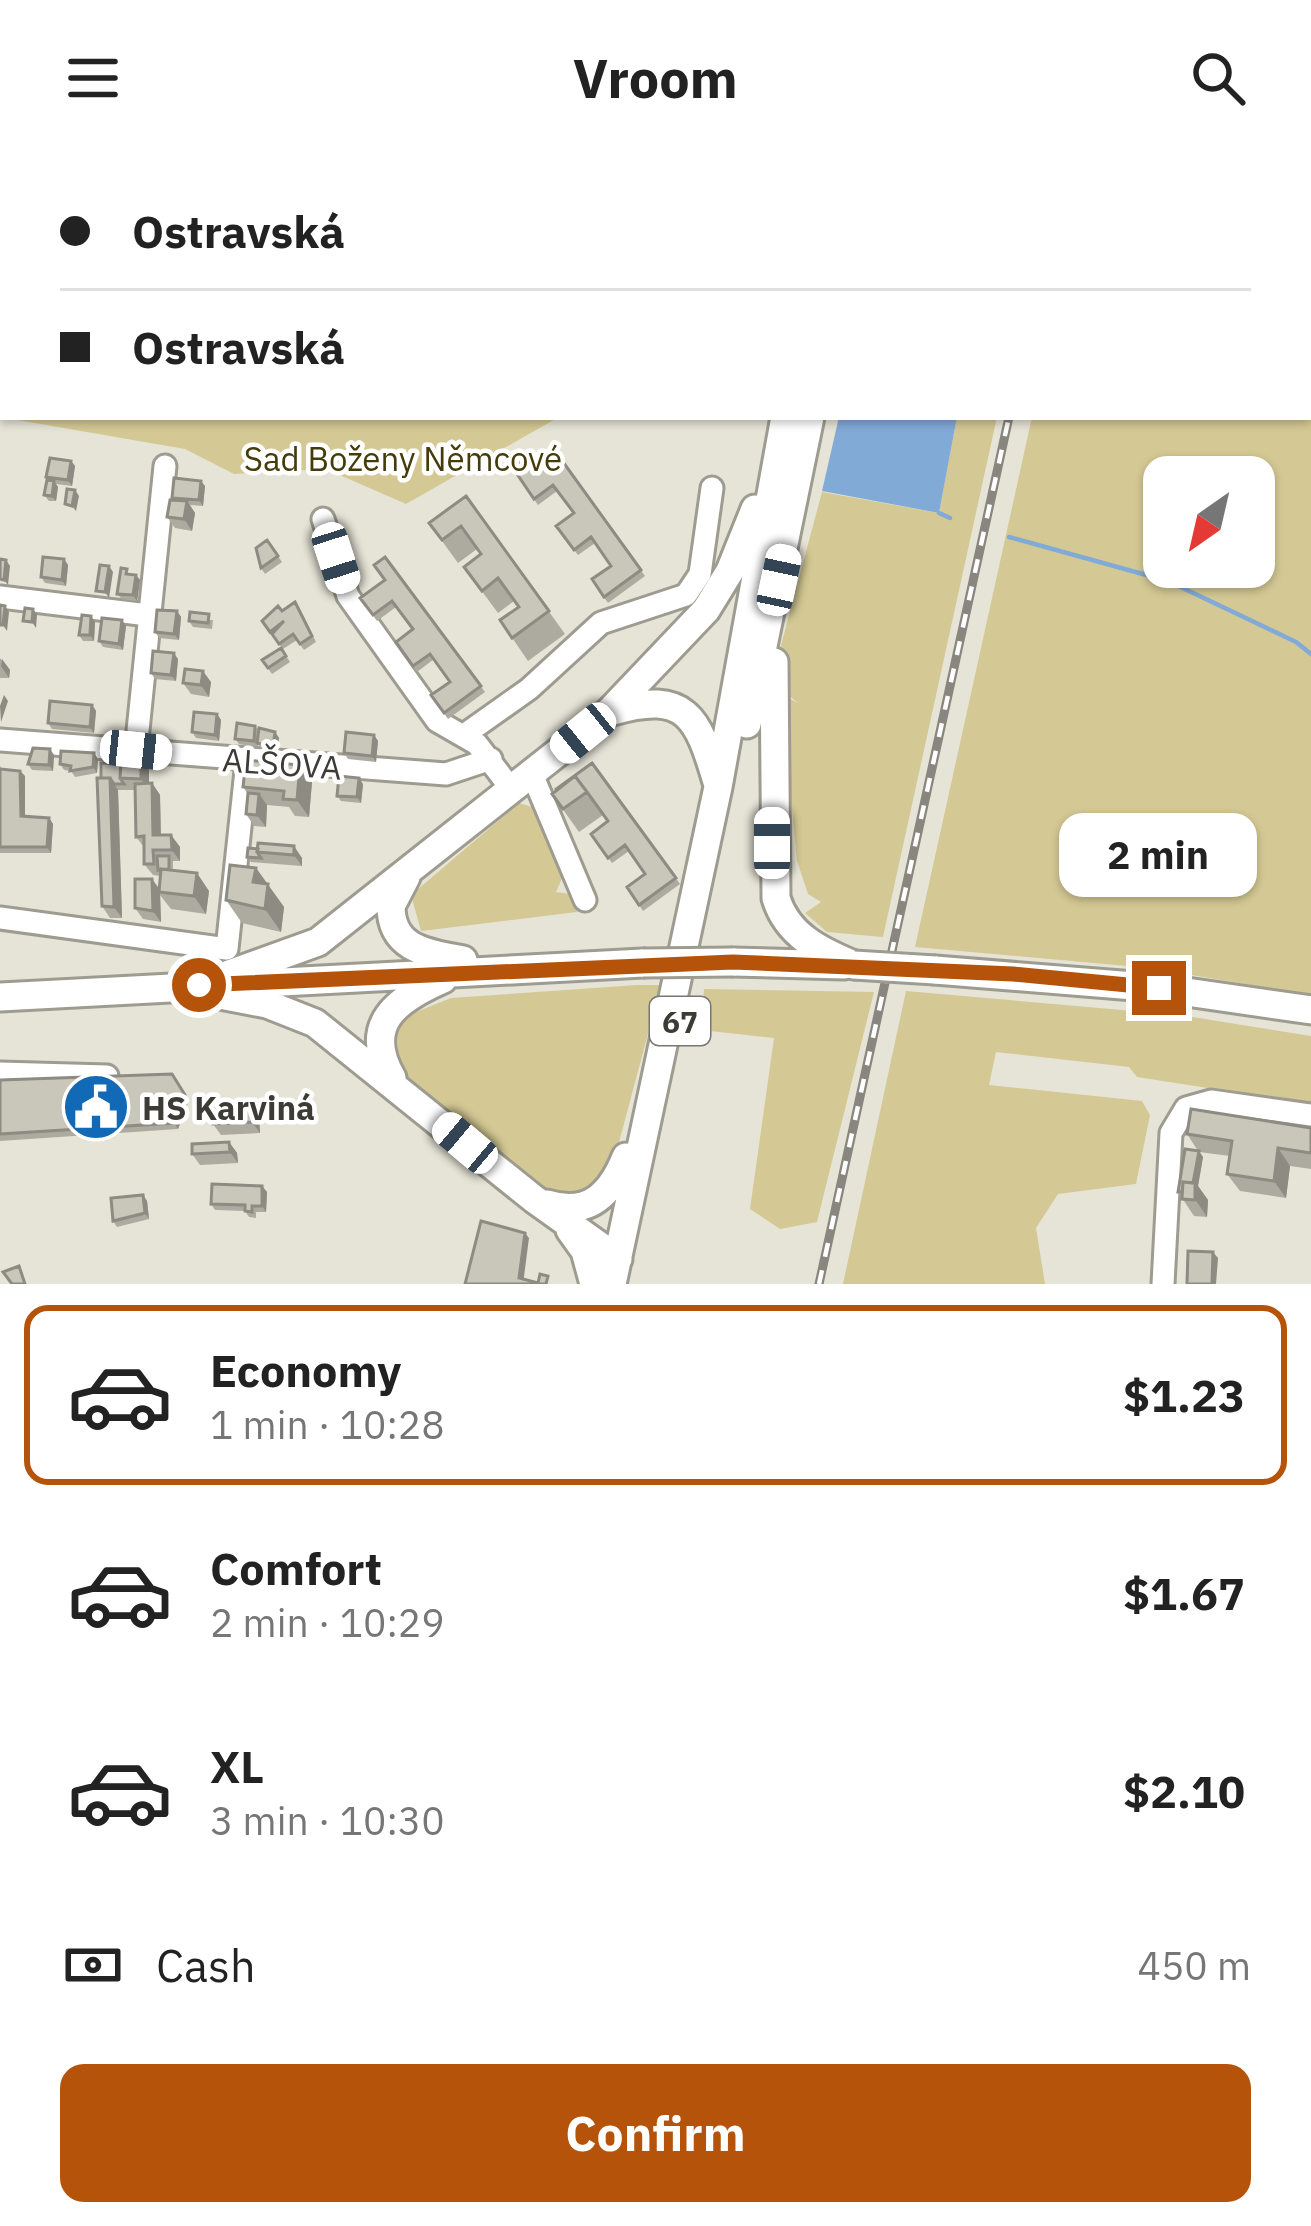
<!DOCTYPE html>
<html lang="en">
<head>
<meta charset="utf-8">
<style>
  body { margin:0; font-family:"IBM Plex Sans",sans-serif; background:#f6f6f6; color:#222; height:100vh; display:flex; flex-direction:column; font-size:45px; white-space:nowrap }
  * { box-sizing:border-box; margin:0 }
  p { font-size:39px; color:#767676 }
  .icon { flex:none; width:66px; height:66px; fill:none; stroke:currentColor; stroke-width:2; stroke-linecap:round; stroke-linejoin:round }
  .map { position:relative; height:1128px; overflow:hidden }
  .sheet { display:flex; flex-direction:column; background:#fff; flex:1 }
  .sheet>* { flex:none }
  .guide { position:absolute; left:0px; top:0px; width:1311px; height:264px; box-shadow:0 3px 9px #0004; display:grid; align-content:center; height:264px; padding:0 60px; background:#fff }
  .needle { width:78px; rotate:214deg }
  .tools { position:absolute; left:1143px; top:300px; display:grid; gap:24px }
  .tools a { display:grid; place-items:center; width:132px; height:132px; border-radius:24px; background:#fff; box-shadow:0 3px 9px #0004; font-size:60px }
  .end { position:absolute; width:54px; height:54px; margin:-27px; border:15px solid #b45309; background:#fff; box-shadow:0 0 0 6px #fff }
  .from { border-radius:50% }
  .bubble { position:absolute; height:84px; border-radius:24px; background:#fff; box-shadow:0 3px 9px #0004; font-size:39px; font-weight:800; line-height:84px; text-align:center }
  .car { position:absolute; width:36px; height:72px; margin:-36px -18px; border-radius:15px; box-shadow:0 0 9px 3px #0007; background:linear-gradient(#fff 24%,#345 0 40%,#fff 0 76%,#345 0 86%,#fff 0) }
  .guide b { display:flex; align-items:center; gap:42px; height:114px; font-size:45px }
  .guide b+b { border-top:3px solid #e0e0e0 }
  .guide i { width:30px; height:30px; background:#222 }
  ul { padding:21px 0 0; list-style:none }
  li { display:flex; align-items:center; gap:36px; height:180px; margin:0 24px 18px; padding:0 36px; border:6px solid transparent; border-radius:24px }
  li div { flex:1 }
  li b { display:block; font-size:45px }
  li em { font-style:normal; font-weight:800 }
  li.current { border-color:#b45309 }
  li>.icon { width:108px; height:108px; stroke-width:1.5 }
  .pay { display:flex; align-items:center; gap:30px; height:132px; padding:0 60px; font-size:45px }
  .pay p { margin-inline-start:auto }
  .primary-button { display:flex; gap:24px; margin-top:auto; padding:24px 60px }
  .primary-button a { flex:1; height:138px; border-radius:24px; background:#b45309; color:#fff; font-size:48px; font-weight:800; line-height:138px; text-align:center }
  header { display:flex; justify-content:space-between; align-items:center; height:156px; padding:0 60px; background:#fff; font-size:54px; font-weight:800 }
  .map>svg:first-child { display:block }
  .green { fill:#d4c994; fill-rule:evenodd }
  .water { fill:#82aad7 }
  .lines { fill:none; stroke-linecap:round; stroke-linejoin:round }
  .stream { stroke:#82aad7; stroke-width:4.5 }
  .minor-casing { stroke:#9e9c90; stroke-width:27 }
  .major-casing { stroke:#9e9c90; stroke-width:33 }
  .minor { stroke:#fff; stroke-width:21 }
  .major { stroke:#fff; stroke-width:27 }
  .rail-casing { stroke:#88867e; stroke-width:9 }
  .rail { stroke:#fff; stroke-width:4.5; stroke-dasharray:14; stroke-linecap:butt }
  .major-bridge-casing { stroke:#9e9c90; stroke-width:33; stroke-linecap:butt }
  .major-bridge { stroke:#fff; stroke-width:27 }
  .wall { fill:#adaaa0 }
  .shaded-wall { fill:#8d8b82 }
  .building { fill:#c9c6ba; stroke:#8d8b82; stroke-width:3 }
  .route { stroke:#b45309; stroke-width:15 }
  .labels { text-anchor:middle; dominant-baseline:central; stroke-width:9; stroke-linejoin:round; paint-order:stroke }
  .shield { fill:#fff; stroke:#767672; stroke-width:3 }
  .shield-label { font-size:30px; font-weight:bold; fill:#3c3b36 }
  .park-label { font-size:33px; fill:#453c0b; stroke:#fff }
  .street-label { font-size:33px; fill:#3c3b36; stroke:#fff }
  .poi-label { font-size:33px; font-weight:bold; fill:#3c3b36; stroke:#fff; text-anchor:start }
</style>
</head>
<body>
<header><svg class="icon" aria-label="menu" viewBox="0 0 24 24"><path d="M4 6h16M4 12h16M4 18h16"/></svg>Vroom<svg class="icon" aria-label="search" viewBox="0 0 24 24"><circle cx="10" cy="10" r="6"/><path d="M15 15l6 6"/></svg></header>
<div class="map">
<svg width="1311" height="1128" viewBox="0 0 1311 1128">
  <rect width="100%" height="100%" fill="#e6e4d7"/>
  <!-- green -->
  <path class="green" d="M0,0L493,3H3V261H559L406,348L326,313L234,318L185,293L0,261Z
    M1100,0H1311V839L1149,812L915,791L1032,261H1308V3ZM1164,321H1254V411H1164Z
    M957,261H997L883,781L827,776L805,757L821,746L808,738L797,705L781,538L798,547L781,533L780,493L822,336L939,357Z
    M519,647L532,651L550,680L563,720L556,736L570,738L577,756L421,775L411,739Z
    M637,829H661L613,1009L582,1042L551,1040L412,926C394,907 387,886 401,862L451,842Z
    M704,833L874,836L817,1066L780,1073L750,1053L774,882L701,874Z
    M906,835L1180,859L1311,880V948L1137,921L1129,911L996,896L989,929L1142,945L1150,959L1136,1028L1058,1038L1036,1072L1045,1128H843Z"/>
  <!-- water -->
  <path class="water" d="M839,261H957L939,357L822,335Z"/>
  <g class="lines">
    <!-- stream -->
    <path class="stream" d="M939,357L950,362
      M1009,381L1168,425L1296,486L1311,498"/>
    <!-- minor casing -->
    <g class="minor-casing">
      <path id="minor" d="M323,363L348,440L437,565L477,588L512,634
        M0,441L148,459
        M464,579L529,533L601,467L686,439L700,418L712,332
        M0,584L446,618L491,603
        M136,594L165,310
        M532,618L585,744
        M0,762L227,793L247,605
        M0,917L107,920
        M1163,1128L1171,977L1186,952L1211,945L1311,959"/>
    </g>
    <!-- major casing -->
    <g class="major-casing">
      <path id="major" d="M841,3L842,0
        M864,3V0
        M774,506L776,742C787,779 820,795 854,809
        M613,555C686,534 698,561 717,626
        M747,568L810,261
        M406,721L391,750C391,794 428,797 463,804
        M733,806L844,809
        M935,814L1159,832L1311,854
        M199,829L318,786L609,556L706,454L730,415L755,353
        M215,838L267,848L315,867L534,1043L618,1103
        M0,841L643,807
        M392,922C361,868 397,843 443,823
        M547,1048C589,1061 611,1038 626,1001
        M570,1074L585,1095L594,1128
        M612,1128L718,631L785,261"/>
    </g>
    <!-- minor -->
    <use href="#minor" class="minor"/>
    <!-- major -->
    <use href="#major" class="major"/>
    <!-- rail casing -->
    <g class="rail-casing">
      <path id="rail" d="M1076,3L1077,0
        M819,1128L1009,261"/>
    </g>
    <!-- rail -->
    <use href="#rail" class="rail"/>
    <!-- major-bridge casing -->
    <g class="major-bridge-casing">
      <path id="major-bridge" d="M643,807L733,806
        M854,809L935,814"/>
    </g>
    <!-- major-bridge -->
    <use href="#major-bridge" class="major-bridge"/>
  </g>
  <!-- wall -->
  <path class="wall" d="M558,299L645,420L608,447L592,423L611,410L595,387L578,399L556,370L573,357L557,335L538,349L513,312L535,315Z
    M71,305L75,310L72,330L56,328L58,331L56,345H49L44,339L49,324L46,321Z
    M205,330L203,350L190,349L195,357L192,375L175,372L167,361L170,344Z
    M466,340L565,478L528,505L500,464L518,451L514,445L498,457L464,411L481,398L477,393L458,407L429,367Z
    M267,384L282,406L265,418L261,412Z
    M385,401L485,536L448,563L431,539L450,526L434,503L417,516L396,486L412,474L396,451L377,465L360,442L385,424Z
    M64,403L68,409L66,430L45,427L41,421Z
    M131,418L136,419L140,424L137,445L122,443L117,438Z
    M299,452L316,486L304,494L297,484L283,493L262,465L282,455Z
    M177,455L181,461L179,484L159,482L155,476Z
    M213,464L212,473L193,471L189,465Z
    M95,466L94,485H83L79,479Z
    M126,470L123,494L103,491L99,485Z
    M281,492L290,506L272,518L262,504Z
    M0,502L10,514L9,522H0Z
    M178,503L176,525L155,523L151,517Z
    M211,526L209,541L191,538L183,527Z
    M92,549L96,555L94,577L52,573L48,567Z
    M217,558L221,564L219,585L196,582L192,576Z
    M255,570L259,574L275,576L279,582L277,595L261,593L258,588V591L239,588L235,583Z
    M374,579L378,585L376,606L348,603L344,597Z
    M94,597L98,603L97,617L75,621L71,615L64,614L60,608Z
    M54,599L53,615L32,614L28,608Z
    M592,607L680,728L643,755L627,731L645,718L629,695L612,707L591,678L608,665L603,659L579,676L552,638Z
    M0,610L2,613L20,615L25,620V661L49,662L53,668L51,697H0Z
    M149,614V628L152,627L160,639L161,679H171L180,691V705H173V715L209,735L206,758L171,753L160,739L161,766L143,763L135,752L152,723L159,732L160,720L153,719L144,708V691L136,681V634H118L122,762H110L102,750L97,622Z
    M312,626L309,661L295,660L289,651L267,649L266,671L254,670L246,658L248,638L243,631Z
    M363,628L361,647L341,645L337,640Z
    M258,687L302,702V710L251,706L247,701L258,693Z
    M256,712L284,751L281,776L242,767L226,744Z
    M172,918L189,944L178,973L0,985V924Z
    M259,961L260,977L221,979L213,968Z
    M1311,972V1013L1290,1010L1286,1042L1240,1035L1227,1018L1230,1000L1199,996L1203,1001L1198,1030L1208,1044L1207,1061L1194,1060L1178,1036L1198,995L1187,978Z
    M229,986L237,997L238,1007L200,1009L192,998Z
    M262,1030L267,1036L266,1056H256V1062L249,1061L245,1055L215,1054L211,1048Z
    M143,1039L147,1045L149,1063L117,1071L113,1065Z"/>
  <!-- shaded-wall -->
  <path class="shaded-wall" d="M71,305L75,310L72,330L68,324Z
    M54,325L58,331L56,345L52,340Z
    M201,325L205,330L203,350L199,344Z
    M75,334L79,340L76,355L72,350Z
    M187,345L195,357L192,375L184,363Z
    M64,403L68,409L66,430L62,424Z
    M6,404L10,410L8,429L4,424Z
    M109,410L113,416L109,442L105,436Z
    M136,419L140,424L137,445L133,439Z
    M5,450L9,456L7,475L3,469Z
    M33,453L37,459L36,472L32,466Z
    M177,455L181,461L179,484L174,478Z
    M91,460L95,466L94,485L90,479Z
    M122,464L126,470L123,494L119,488Z
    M174,497L178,503L176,525L171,519Z
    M2,503L10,514L9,522L1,510Z
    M203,515L211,526L209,541L201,529Z
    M4,539L8,545L1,566L0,550Z
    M92,549L96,555L94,577L90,571Z
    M217,558L221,564L219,585L215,579Z
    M275,576L279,582L277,595L273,590Z
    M374,579L378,585L376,606L372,600Z
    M50,593L54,599L53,615L49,609Z
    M94,597L98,603L97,617L93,611Z
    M141,602L149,614V635L141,623Z
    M300,609L312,626L309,661L297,644Z
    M20,615L25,620V666L21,660Z
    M110,622L118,634L122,762L114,751Z
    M359,622L363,628L361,647L357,641Z
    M152,627L160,639L161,691L153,679Z
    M259,638L267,649L266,671L257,659Z
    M49,662L53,668L51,697L47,691Z
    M171,679L180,691V705L172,694Z
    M294,690L302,702V710L294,699Z
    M256,712L284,751L281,776L265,753L253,726Z
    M197,717L209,735L206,758L194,740Z
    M152,723L160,735L161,766L153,755Z
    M185,939L189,944L178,973L174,967Z
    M251,949L259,961L260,977L252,966Z
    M229,986L237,997L238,1007L230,996Z
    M1278,992L1290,1010L1286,1042L1274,1025Z
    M1199,995L1203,1001L1198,1030L1208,1044L1207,1061L1191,1037Z
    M262,1030L267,1036L266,1056L262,1050Z
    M143,1039L147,1045L149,1063L145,1057Z
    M525,1077L529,1082L523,1128L519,1122Z
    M1213,1096L1218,1102L1216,1128H1212Z"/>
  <!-- building -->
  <path class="building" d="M558,299L641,414L604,441L592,423L611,410L591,381L574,394L560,375L556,370L574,357L553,329L534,343L513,312L526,302L535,315Z
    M50,302L71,305L68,324L46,321Z
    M174,322L201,325L199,344L172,342Z
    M47,324L54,325L52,340L44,339Z
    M67,333L75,334L72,350L65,348Z
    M466,340L549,455L512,482L500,464L519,451L498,422L482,435L464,411L481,398L461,370L442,384L429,367Z
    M170,344L187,345L184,363L167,361Z
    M267,384L278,400L261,412L256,392Z
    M43,401L64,403L62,424L41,421Z
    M385,401L481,530L444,557L431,539L450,526L430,498L413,510L396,486L413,473L392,445L373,459L360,442L385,424L374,409Z
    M0,403L6,404L4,424L0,423Z
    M100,409L109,410L105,436L96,435Z
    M121,412L127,413L126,418L136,419L133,439L117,438Z
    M295,446L312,480L300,488L293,478L279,488L272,478L284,465L270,476L262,465L278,450L282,455Z
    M0,449L5,450L3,469H0Z
    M25,452L33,453L32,466L23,465Z
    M157,454L177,455L174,478L155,476Z
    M190,456L209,458L208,467L189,465Z
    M82,459L91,460L90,479H79Z
    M102,462L122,464L119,488L99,485Z
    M281,492L286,500L268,512L262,504Z
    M153,495L174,497L171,519L151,517Z
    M185,513L203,515L201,529L183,527Z
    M50,545L92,549L90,571L48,567Z
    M194,556L217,558L215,579L192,576Z
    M237,567L255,570L254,585L235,583Z
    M259,572L275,576L273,590L257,587Z
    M346,576L374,579L372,600L344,597Z
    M33,592L50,593L49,609L28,608Z
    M61,595L94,597L93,611L70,615L71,610L60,608Z
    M121,602H141V623L120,622Z
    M246,604L300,609L297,644L283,643L284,635L243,631Z
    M101,607L121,608L120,622L124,628H114L110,622H101Z
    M592,607L676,722L639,749L627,731L645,718L625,689L608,702L591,678L608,665L587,636L575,620L555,634Z
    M0,613L20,615L21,660L49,662L47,691H0Z
    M339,620L359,622L357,641L337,640Z
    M575,620L587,636L563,653L552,638Z
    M97,622H110L114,751L102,750Z
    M152,627L153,679H171L172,694H153L154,708H144V680L136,681L135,628Z
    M248,637L259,638L257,659L246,658Z
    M258,687L294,690V699L257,696Z
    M248,692L258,693L257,696L261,702L247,701Z
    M157,700H169V713L158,714Z
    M230,709L256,712L253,726L268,728L265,753L226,744Z
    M161,713L197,717L194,740L159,736Z
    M135,723H152L153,755L135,752Z
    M172,918L185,939L174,967L0,978V924Z
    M251,949L252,966L213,968L212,951Z
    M1191,953L1311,972V997L1278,992L1274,1025L1227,1018L1232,985L1187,978Z
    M229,986L230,996L192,998V988Z
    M1185,993L1199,995L1193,1027L1183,1026L1182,1036H1178Z
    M1183,1026L1195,1027V1044L1182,1043Z
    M212,1028L262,1030V1050H252V1056L245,1055V1049L211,1048Z
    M143,1039L145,1057L113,1065L111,1042Z
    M481,1065L525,1077L519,1122L538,1127L540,1118L548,1120L546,1128H465Z
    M1188,1095L1213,1096L1212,1128H1187Z
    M19,1110L25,1128H12L3,1116Z"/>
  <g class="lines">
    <!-- route -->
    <path class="route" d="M199,829L733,806L1013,818L1159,832"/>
  </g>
  <!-- icons -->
  <defs>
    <g id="civic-disc" transform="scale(3.45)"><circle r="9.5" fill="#1269b6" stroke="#fff"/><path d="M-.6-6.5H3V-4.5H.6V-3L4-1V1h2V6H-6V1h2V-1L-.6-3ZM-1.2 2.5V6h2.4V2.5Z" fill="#fff"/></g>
  </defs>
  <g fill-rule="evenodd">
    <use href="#civic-disc" x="96" y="951"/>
  </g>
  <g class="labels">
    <!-- shield labels -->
    <rect class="shield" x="650" y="841" width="60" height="48" rx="9"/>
    <g class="shield-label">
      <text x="680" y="865">67</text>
    </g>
    <!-- park labels -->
    <g class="park-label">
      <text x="403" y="302">Sad Boženy Němcové</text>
    </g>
    <!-- street labels -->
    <g class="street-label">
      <text transform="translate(282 607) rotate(4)">ALŠOVA</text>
    </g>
    <!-- poi labels -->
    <g class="poi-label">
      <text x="142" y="951">HS Karviná</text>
    </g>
  </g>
</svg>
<div class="tools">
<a><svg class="needle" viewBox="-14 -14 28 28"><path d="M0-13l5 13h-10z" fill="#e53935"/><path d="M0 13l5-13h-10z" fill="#767676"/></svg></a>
</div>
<i class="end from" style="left:199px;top:829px"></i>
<i class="end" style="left:1159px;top:832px"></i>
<div class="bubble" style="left:1059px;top:657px;width:198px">2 min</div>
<i class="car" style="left:336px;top:402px;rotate:162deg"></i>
<i class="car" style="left:779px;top:424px;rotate:12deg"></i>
<i class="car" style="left:583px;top:577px;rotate:231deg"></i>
<i class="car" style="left:136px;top:594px;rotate:96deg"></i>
<i class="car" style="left:772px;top:687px;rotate:0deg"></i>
<i class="car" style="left:465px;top:987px;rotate:310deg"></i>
<div class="guide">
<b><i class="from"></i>Ostravská</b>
<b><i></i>Ostravská</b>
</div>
</div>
<section class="sheet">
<ul>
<li class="current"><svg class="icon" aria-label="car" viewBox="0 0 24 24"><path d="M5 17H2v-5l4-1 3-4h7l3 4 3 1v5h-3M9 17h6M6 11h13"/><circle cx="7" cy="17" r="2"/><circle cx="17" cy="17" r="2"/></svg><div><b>Economy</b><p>1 min · 10:28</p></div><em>$1.23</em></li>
<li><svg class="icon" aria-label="car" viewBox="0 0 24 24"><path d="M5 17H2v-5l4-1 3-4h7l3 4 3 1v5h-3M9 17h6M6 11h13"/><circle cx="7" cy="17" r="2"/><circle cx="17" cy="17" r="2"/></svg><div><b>Comfort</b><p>2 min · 10:29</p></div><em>$1.67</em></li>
<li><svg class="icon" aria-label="car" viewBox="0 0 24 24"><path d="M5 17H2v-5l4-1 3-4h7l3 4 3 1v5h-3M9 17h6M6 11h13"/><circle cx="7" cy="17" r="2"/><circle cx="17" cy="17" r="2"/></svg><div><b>XL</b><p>3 min · 10:30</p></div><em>$2.10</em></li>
</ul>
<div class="pay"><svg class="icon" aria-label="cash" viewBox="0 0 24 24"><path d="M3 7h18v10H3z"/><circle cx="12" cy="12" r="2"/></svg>Cash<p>450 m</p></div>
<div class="primary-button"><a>Confirm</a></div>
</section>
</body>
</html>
